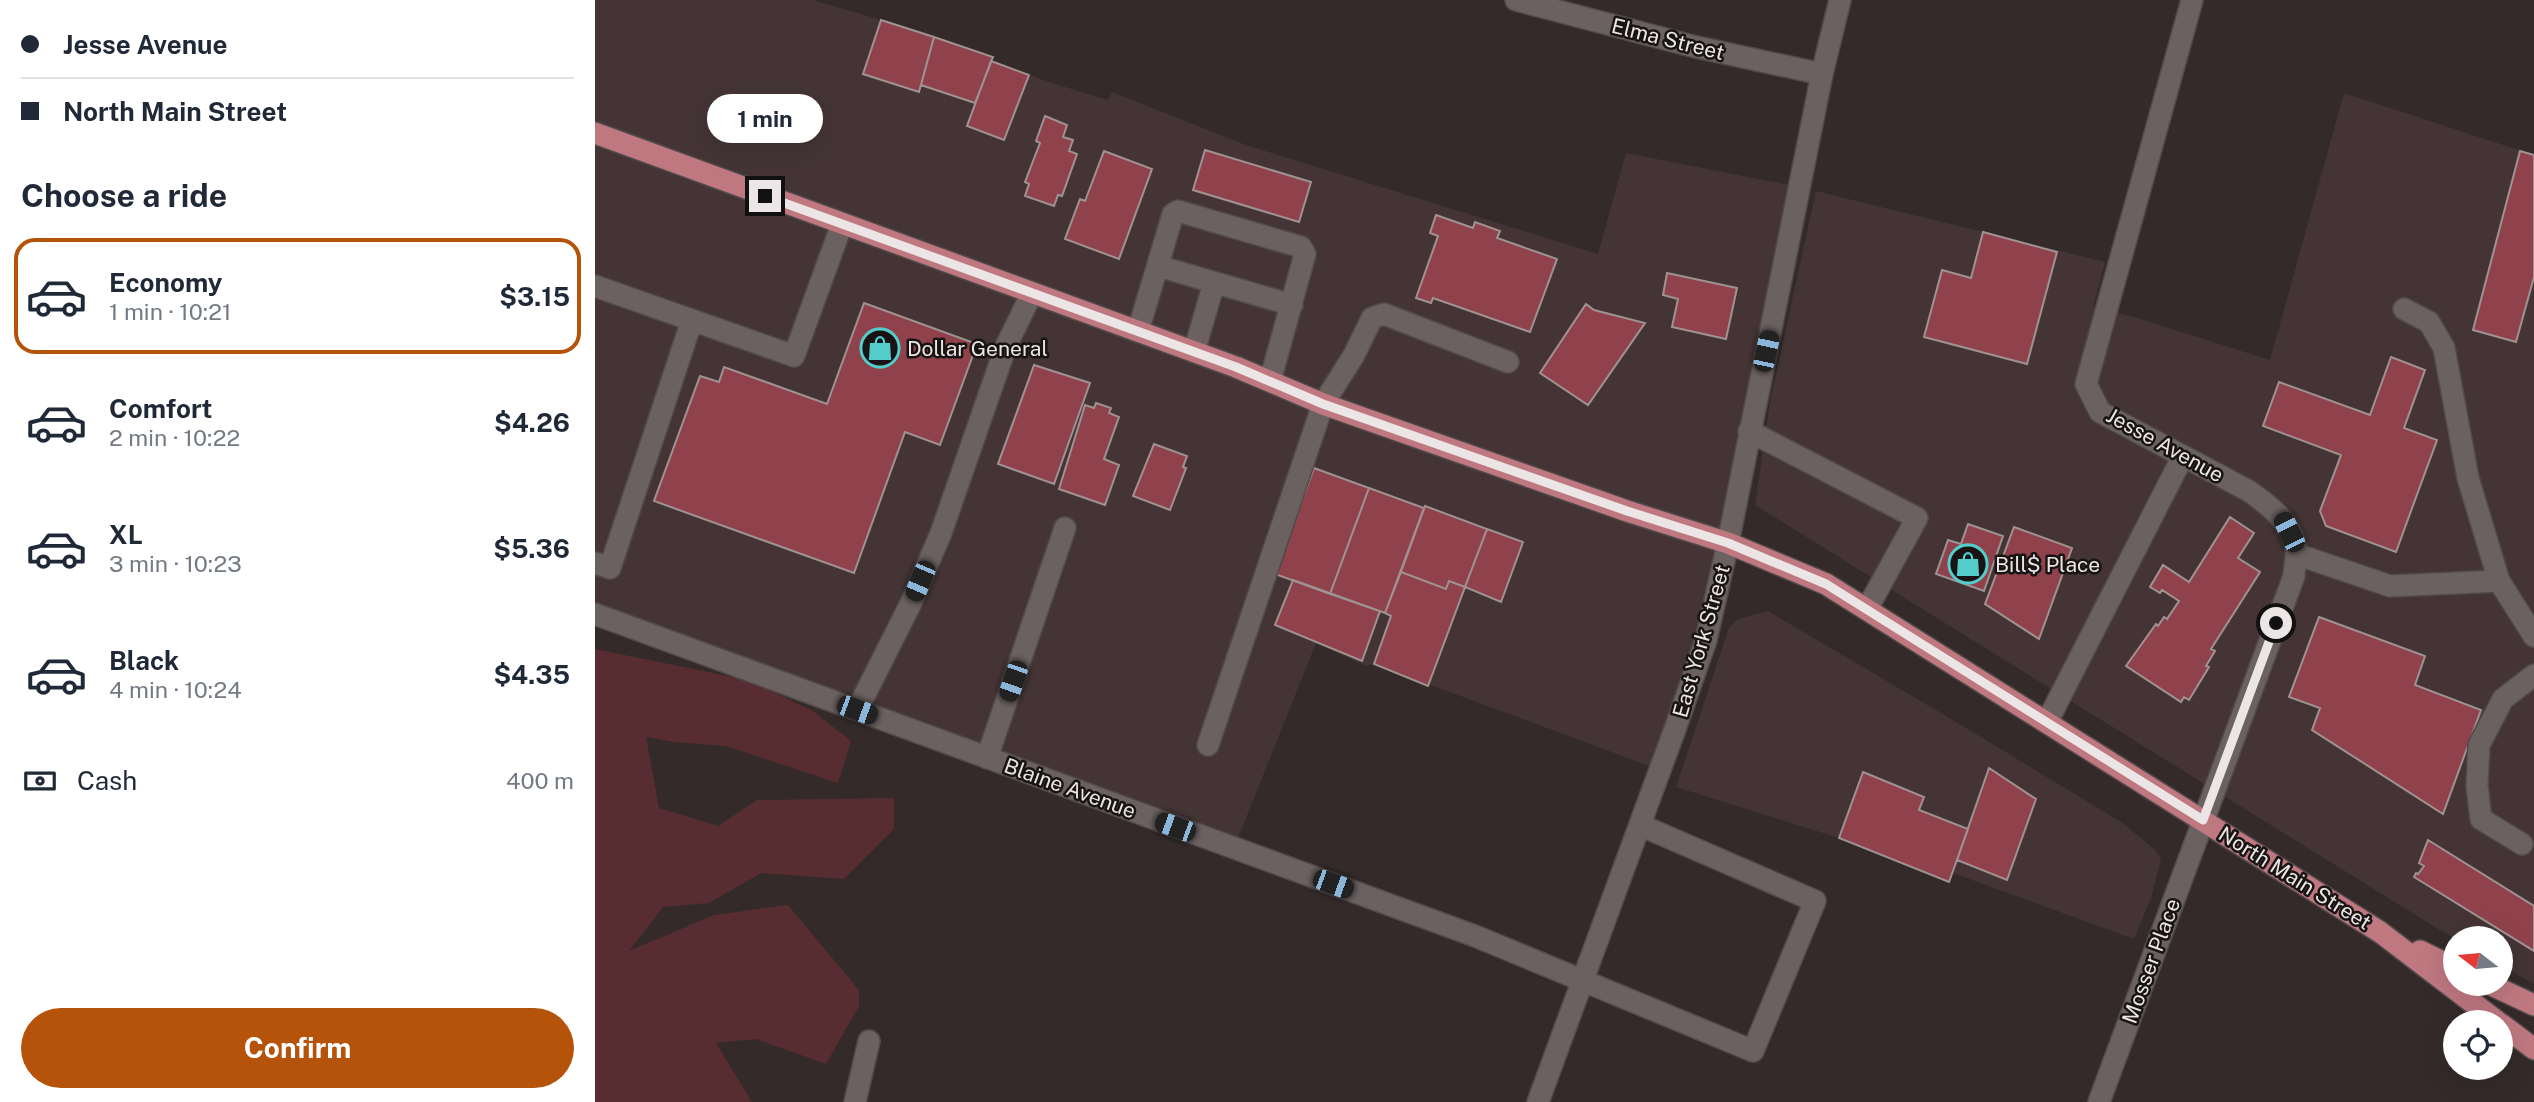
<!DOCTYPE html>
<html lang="en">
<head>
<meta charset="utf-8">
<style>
  body { margin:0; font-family:"Public Sans",sans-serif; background:#f6f6f7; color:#1f2937; height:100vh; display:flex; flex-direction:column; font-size:26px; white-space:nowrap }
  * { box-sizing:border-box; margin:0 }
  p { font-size:23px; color:#747a83 }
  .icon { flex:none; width:38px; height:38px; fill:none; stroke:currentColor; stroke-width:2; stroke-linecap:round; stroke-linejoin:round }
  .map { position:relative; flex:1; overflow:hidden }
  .sheet { display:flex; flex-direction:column; background:#fff; width:595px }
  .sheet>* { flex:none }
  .guide { display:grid; align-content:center; height:154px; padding:0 21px; background:#fff }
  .needle { width:46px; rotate:286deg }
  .buttons { position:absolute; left:1848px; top:926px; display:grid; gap:14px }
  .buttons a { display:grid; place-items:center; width:70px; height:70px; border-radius:50%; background:#fff; box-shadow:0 7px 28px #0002; font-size:35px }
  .end { position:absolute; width:32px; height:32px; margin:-16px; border:9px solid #ece5e5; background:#111; box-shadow:0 0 0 4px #111 }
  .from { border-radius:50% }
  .bubble { position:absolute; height:49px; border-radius:24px; background:#fff; box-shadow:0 7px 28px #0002; font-size:23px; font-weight:700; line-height:49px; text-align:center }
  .car { position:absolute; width:21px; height:42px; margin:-21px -10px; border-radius:9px; box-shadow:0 0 5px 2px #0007; background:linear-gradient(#222 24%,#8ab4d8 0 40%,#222 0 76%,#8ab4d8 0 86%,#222 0) }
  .guide b { display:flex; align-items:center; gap:24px; height:66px; font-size:26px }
  .guide b+b { border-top:2px solid #e0e1e3 }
  .guide i { width:18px; height:18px; background:#1f2937 }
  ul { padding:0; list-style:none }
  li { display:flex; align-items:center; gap:21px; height:116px; margin:0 14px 10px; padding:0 7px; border:4px solid transparent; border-radius:21px }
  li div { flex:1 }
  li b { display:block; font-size:26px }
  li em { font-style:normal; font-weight:700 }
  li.on { border-color:#b45309 }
  li>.icon { width:63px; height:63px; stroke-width:1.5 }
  h2 { padding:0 21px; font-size:32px; line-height:84px }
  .pay { display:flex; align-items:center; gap:18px; height:77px; padding:0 21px; font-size:26px }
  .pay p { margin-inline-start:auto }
  .primary-button { display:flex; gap:14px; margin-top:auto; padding:14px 21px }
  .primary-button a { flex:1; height:80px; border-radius:42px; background:#b45309; color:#fff; font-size:28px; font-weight:700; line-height:80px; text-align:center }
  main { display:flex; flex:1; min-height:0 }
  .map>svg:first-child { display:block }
  .built { fill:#443435 }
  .green { fill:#582d31 }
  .building { fill:#90424c; stroke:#9f9293; stroke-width:2 }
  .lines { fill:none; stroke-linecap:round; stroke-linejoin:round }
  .minor-casing { stroke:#51494a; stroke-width:24 }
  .major-casing { stroke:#51494a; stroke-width:24 }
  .minor { stroke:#6c6161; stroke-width:21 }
  .major { stroke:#bf7880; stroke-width:21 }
  .route { stroke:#ece5e5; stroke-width:9 }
  .labels { text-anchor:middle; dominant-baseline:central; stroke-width:5; stroke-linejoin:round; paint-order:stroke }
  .street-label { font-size:21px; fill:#ece5e5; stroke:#181414 }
  .poi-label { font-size:21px; fill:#ece5e5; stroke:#181414; text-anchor:start }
</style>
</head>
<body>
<main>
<section class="sheet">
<div class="guide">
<b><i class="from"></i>Jesse Avenue</b>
<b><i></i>North Main Street</b>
</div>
<h2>Choose a ride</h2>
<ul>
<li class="on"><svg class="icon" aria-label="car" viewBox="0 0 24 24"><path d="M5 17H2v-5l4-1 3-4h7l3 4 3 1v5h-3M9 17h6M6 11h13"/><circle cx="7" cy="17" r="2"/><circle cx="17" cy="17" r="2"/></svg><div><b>Economy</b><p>1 min · 10:21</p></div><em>$3.15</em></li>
<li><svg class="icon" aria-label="car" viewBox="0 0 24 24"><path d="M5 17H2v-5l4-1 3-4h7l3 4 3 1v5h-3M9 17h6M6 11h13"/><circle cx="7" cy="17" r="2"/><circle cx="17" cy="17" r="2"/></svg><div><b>Comfort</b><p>2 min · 10:22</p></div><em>$4.26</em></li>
<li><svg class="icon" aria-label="car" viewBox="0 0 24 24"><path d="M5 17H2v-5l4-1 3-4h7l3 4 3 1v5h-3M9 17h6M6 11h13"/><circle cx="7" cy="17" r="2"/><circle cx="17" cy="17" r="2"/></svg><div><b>XL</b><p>3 min · 10:23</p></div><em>$5.36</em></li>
<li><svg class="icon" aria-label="car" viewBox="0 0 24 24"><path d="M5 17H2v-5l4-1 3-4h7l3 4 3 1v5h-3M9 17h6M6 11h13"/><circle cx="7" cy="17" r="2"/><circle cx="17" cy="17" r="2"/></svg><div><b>Black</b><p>4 min · 10:24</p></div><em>$4.35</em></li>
</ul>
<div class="pay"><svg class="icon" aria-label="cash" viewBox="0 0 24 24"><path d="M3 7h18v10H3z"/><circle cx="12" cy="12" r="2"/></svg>Cash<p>400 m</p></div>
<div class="primary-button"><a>Confirm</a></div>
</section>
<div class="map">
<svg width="1939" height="1102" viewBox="0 0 1939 1102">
  <rect width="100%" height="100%" fill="#342a2a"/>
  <!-- built -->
  <path class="built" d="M0,0H218L286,20L398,57L396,61L454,82L512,100L517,92L651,145L1003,254L1031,153L1204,187L1133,543L1065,770L779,664L771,666L721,643L639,848L0,614Z
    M1749,93L1939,155V984L1906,965V938L1860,939L1840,927L1160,505L1175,402L1221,191L1510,262L1498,308L1539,317L1675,360Z
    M1173,611L1368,726L1529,824L1560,850L1566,859L1556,898L1539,939L1358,873L1354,882L1244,838L1081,787L1134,628L1143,619Z"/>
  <!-- green -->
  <path class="green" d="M0,649L153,680L218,711L256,741L243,783L131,746L79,742L51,737L64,808L123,826L162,800L299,798V829L249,879L166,873L114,903L68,907L34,951L119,915L193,905L264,990V1006L231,1064L161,1039L121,1043L157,1102H0Z"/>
  <!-- building -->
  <path class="building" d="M286,20L339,37L324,92L268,74Z
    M339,37L398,57L380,103L326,85Z
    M396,61L434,75L409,140L372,126Z
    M450,116L472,125L468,137L478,140L474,151L482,154L467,196L463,195L459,206L430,196L434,184L430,182L445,143L441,141Z
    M610,150L716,182L704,222L598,190Z
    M509,151L557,169L524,259L470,239L485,199L490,201Z
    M1925,151L1939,155V277L1921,342L1878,330Z
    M841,215L878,228L880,222L905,231L902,238L962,259L935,332L838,298L836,303L821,298L843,236L835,233Z
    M1388,232L1462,252L1432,364L1329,337L1347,270L1376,278Z
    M1072,273L1142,288L1131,339L1077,327L1083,299L1068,295Z
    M269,303L382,344L345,445L310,432L259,573L59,501L105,376L124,382L129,367L232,404Z
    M991,304L999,310L1050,323L993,405L945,373Z
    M1796,357L1830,370L1809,428L1842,440L1801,552L1731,526L1725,511L1746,455L1668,426L1684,382L1775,415Z
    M439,365L495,383L459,484L403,464Z
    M501,403L516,408L514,413L524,417L509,459L524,465L510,505L464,489L490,405L499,408Z
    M559,444L592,456L588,467L591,468L575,510L538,496Z
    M719,468L774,488L735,594L680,574Z
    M774,488L829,508L790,613L735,594Z
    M830,506L892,529L870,587L854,581L851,589L806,572Z
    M1635,517L1659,533L1643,558L1665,572L1616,649L1620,651L1611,666L1614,667L1594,700L1589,697L1586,702L1531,666L1561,624L1563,626L1569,617L1572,619L1584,601L1567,590L1565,593L1555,587L1568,565L1594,582Z
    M1373,524L1408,536L1389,591L1341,574L1353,540L1366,544Z
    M1419,527L1477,548L1444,639L1390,604Z
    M892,529L928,542L906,602L870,587Z
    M806,572L851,589L854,581L870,587L833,686L779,664L796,616L790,613Z
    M698,580L785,611L767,661L680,625Z
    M1724,617L1830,656L1820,685L1886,710L1848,814L1717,730L1725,708L1694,697Z
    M1394,768L1441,799L1412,880L1362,860Z
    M1268,772L1329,797L1324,810L1373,829L1354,882L1244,838Z
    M1833,840L1939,906V951L1819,877L1821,873L1823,874L1829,866L1824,863Z"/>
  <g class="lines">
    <!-- minor casing -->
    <g class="minor-casing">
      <path id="minor" d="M921,0L1097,46L1227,74
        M563,266L697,305
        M0,286L199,356L247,224
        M1809,309L1834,322L1849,348L1873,478L1904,581L1939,636
        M543,331L578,214L583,211L706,247L710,254L675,381
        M599,352L619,283
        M1154,431L1322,518L1272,609
        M1701,554L1795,586L1904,581
        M0,563L15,568L97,320
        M0,614L880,936L1158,1051L1220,901L1045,825
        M262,710L315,605L346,533L411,346L437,293
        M1452,722L1588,456
        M613,745L728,404L759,355L777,318L789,314L913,362
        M392,758L470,528
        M1927,844L1886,819L1882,786L1884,745L1908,699L1939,675
        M260,1102L274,1041
        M943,1102L1080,729L1111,640L1133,543L1227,74L1245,0
        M1504,1102L1699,576C1699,567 1703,555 1701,547C1695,521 1674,505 1654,491L1505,412L1491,384L1597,0"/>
    </g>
    <!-- major casing -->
    <g class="major-casing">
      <path id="major" d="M0,133L641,367L728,404L1032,511L1133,543L1231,584L1785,932L1903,1022
        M1825,951L1860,968
        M1894,984L1939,1005
        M1906,1024L1939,1049"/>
    </g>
    <!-- minor -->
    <use href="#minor" class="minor"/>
    <!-- major -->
    <use href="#major" class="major"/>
  </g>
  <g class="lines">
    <!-- route -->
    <path class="route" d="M170,196L641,367L728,404L1032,511L1133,543L1231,584L1608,820L1681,623"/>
  </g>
  <!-- icons -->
  <defs>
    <g id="shop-ring" transform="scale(2.0125)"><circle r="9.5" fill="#181414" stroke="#53cdcb" stroke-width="1.5"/><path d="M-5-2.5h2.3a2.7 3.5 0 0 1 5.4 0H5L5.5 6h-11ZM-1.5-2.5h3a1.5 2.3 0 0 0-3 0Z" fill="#53cdcb"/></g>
  </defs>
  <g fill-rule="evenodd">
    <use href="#shop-ring" x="285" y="348"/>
    <use href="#shop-ring" x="1373" y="564"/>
  </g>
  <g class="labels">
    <!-- street labels -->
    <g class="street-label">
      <text transform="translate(1073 39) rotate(14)">Elma Street</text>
      <text transform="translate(1570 445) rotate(29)">Jesse Avenue</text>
      <text transform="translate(1106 641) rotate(-74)">East York Street</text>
      <text transform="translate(475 788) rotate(20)">Blaine Avenue</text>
      <text transform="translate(1700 878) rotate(32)">North Main Street</text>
      <text transform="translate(1556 961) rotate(-70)">Mosser Place</text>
    </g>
    <!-- poi labels -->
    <g class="poi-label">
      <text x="312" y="348">Dollar General</text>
      <text x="1400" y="564">Bill$ Place</text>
    </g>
  </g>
</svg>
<div class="buttons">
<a><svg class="needle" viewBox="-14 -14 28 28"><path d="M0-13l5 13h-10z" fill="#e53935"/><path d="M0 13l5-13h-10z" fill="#747a83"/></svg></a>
<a><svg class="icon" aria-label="locate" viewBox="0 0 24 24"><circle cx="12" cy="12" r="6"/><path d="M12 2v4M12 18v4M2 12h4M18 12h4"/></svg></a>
</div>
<i class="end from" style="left:1681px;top:623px"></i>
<i class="end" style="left:170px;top:196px"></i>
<div class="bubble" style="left:112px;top:94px;width:116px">1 min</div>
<i class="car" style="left:1171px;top:351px;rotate:12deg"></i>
<i class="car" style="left:1694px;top:532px;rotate:334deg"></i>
<i class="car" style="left:325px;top:581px;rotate:203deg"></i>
<i class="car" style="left:418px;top:681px;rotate:199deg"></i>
<i class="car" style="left:262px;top:710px;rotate:110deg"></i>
<i class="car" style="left:580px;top:827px;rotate:290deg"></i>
<i class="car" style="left:738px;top:884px;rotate:110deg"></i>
</div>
</main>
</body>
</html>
